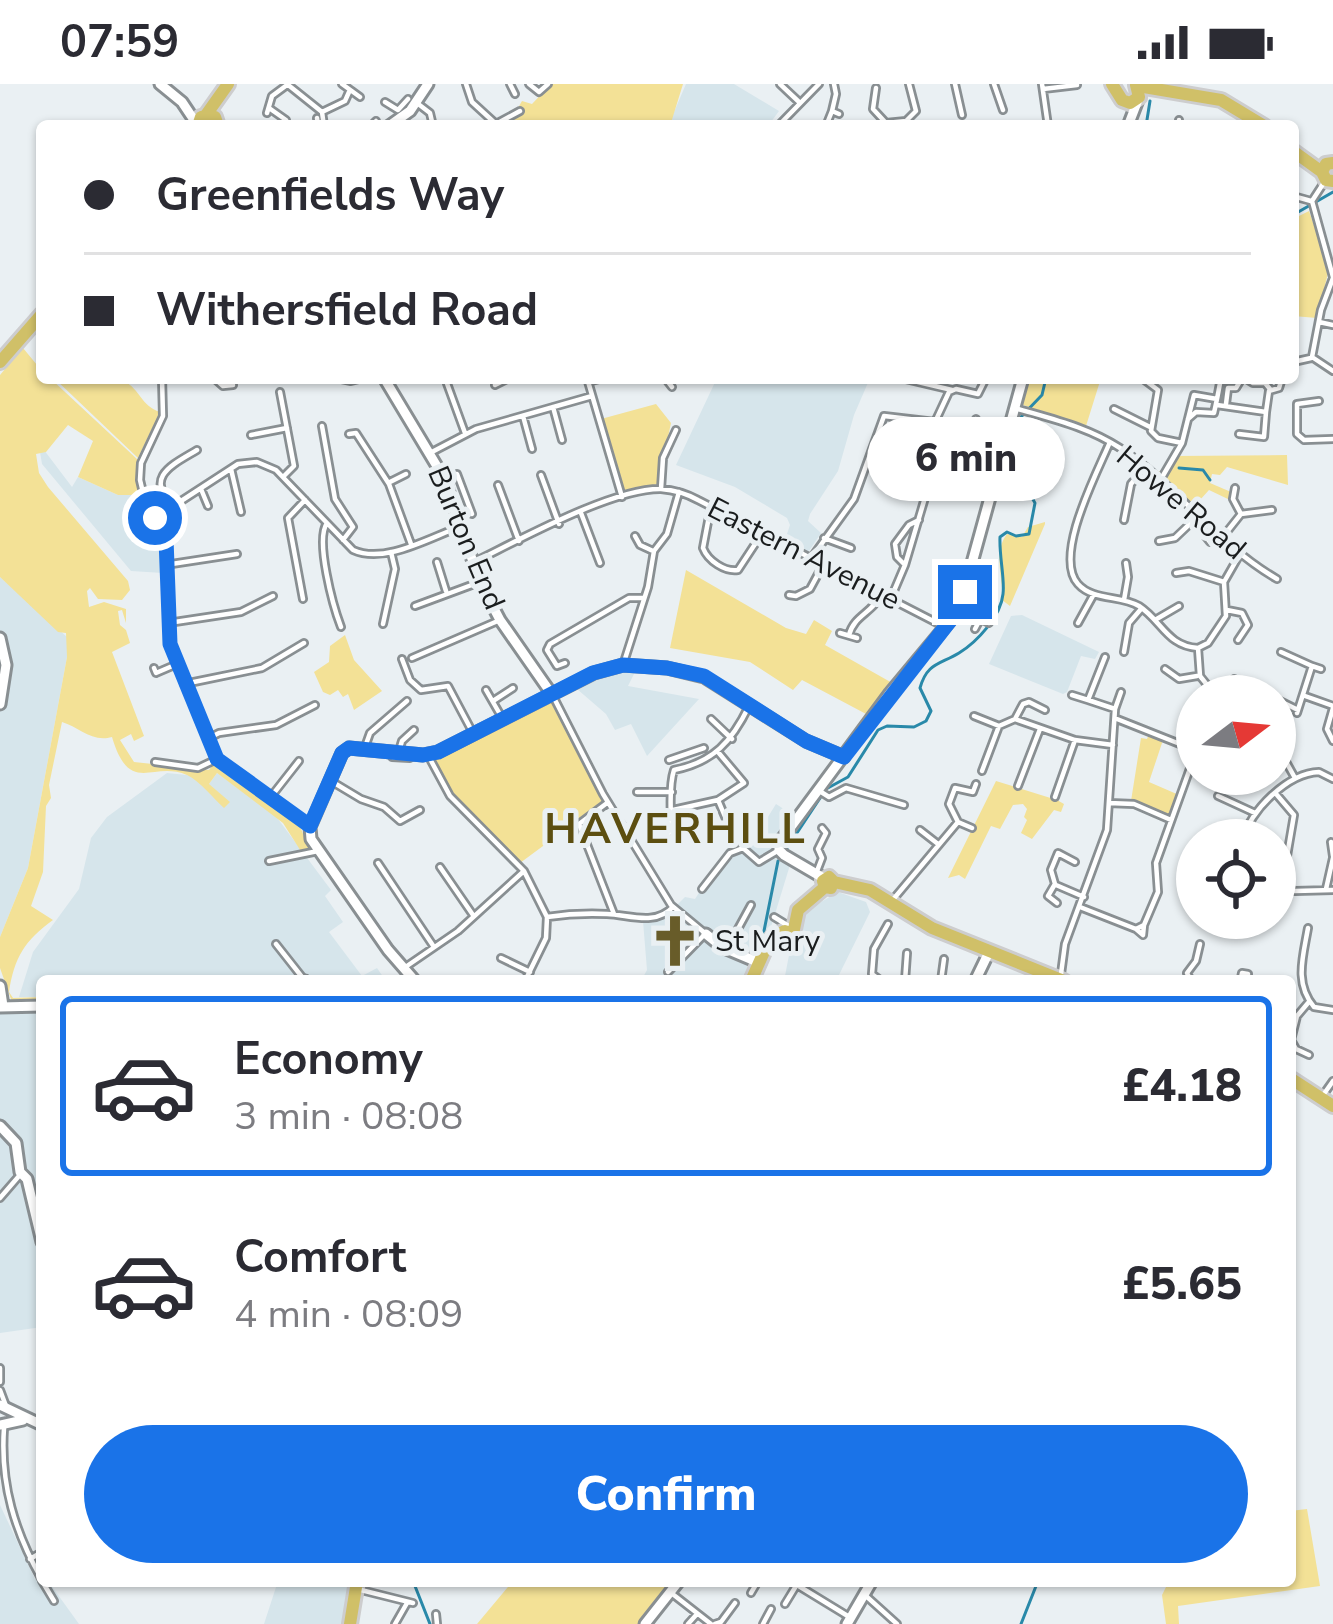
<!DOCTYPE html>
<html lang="en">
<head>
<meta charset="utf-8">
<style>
  body { margin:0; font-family:"Nunito Sans",sans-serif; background:#f2f2f3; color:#2b2b33; height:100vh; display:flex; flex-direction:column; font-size:45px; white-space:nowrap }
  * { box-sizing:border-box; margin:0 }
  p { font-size:39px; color:#7c7c81 }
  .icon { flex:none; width:66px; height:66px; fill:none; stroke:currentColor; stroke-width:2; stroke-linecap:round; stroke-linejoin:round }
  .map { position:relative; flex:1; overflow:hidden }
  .side { position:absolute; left:36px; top:891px; width:1260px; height:612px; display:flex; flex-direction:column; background:#fff; border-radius:12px; box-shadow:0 3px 9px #0004 }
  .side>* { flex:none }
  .top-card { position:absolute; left:36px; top:36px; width:1263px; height:264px; border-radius:12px; box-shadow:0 3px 9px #0004; display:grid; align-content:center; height:264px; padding:0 48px; background:#fff }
  .needle { width:78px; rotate:74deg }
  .controls { position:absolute; left:1176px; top:591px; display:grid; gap:24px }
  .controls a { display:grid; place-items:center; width:120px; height:120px; border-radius:50%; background:#fff; box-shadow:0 3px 9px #0004; font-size:60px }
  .end { position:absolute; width:54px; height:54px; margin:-27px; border:15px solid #1a73e8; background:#fff; box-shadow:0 0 0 6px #fff }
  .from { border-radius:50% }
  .bubble { position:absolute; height:84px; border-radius:42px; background:#fff; box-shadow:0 3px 9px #0004; font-size:39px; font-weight:800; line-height:84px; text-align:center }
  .top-card b { display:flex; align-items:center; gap:42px; height:114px; font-size:45px }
  .top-card b+b { border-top:3px solid #e1e1e2 }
  .top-card i { width:30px; height:30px; background:#2b2b33 }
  ul { padding:21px 0 0; list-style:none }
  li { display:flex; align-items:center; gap:36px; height:180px; margin:0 24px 18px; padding:0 24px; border:6px solid transparent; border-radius:12px }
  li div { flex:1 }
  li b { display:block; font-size:45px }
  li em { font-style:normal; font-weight:800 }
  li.active { border-color:#1a73e8 }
  li>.icon { width:108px; height:108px; stroke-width:1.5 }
  .action { display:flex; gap:24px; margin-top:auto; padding:24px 48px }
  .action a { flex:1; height:138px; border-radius:72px; background:#1a73e8; color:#fff; font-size:48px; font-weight:800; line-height:138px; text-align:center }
  .status { display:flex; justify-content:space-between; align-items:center; height:84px; padding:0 60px; background:#fff; direction:ltr }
  .status svg { height:33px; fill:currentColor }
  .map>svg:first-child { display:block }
  .built { fill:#d6e5eb }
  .green { fill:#f3e196 }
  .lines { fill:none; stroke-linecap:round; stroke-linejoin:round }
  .stream { stroke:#2989a9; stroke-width:3 }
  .street-casing { stroke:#898f92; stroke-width:10 }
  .secondary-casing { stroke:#898f92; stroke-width:15 }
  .primary-casing { stroke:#cdcdce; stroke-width:18 }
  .street { stroke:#fff; stroke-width:4.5 }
  .secondary { stroke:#fff; stroke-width:9 }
  .primary { stroke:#d0c068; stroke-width:12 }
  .route { stroke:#1a73e8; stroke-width:15 }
  .labels { text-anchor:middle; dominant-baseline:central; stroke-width:10; stroke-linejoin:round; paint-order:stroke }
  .street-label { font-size:30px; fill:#1a1d1e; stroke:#eaf0f3 }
  .poi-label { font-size:30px; fill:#1a1d1e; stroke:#eaf0f3; text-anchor:start }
  .district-label { font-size:42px; font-weight:bold; letter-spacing:3px; fill:#5c4e10; stroke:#eaf0f3 }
</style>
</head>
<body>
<div class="status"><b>07:59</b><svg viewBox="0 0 49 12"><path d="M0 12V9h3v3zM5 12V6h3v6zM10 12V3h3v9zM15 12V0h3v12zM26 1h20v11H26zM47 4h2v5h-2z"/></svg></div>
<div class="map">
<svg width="1333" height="1540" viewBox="0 0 1333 1540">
  <rect width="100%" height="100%" fill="#eaf0f3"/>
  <!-- built -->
  <path class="built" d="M686,0H734L779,27L768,42H668Z
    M717,294H870L854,331L838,387L810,430L808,437L821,449L807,470L784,459L790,441L787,434L735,403L676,381Z
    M44,366L72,403L78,393L118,411H141L144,445L160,452L164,459L163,489L131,487L42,380L40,368Z
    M0,493L67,553V573L28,784L0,853Z
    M1022,531L1099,568L1095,575L1081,572L1067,608L1063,610L989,580L1011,532Z
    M628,584L636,586L628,602L699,615L647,672L631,640L615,646L606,630L577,605L596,590Z
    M167,689L187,691L209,700L217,689L275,731L331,806L325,812L343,838L329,848L362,892L377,884L386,897H42V913H19L33,868L79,805L91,754L107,733Z
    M776,720L793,731L773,766L776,772L790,781L771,843L745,897L715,894L712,897H641L647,886L643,837L668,830L685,813L695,815L736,751L746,744L756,752Z
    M838,808L866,818L870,828L836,897H784L790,866L797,865L804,828Z
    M0,902L3,922H42V1243L0,1249Z
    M0,1421L35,1495L42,1493V1497H48L79,1540H0Z
    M278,1497H357L350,1540H264Z"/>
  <!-- green -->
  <path class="green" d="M551,0H683L670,42H501L521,28L518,24L522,17L532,20Z
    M1309,127L1329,185L1317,234L1293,232V135Z
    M23,264L42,287V294H50L138,376L141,411H118L78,393L93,357L68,341L46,368L36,370L39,389L48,403L128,497L130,506L122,516L98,515L90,504L87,507L89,523L104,518L126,525V539L122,526L118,527L120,541L126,546L130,559L112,568L144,652L134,657L131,650L120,656L134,678L209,686L214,679L220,680L300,742L310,768L302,769L283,739L217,689L209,700L230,718L224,724C214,715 200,697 187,691C152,676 130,713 112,653C92,659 79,643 62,638L49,701L51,714L46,722L43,788L31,822L53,836C25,856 14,874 9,908L13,914L42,913V919L12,918L0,884V853L28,784L67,573L66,549L58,548L0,493V291Z
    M54,294C74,294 107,288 124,297C140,305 141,322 160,328L138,374Z
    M1027,294H1101L1086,342L1023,321Z
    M656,320L671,339L658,400L625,408L601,335Z
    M1287,371L1288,401L1227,383L1220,391L1212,390L1210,399L1231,408L1230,416L1209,406L1190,427L1161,395L1163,391L1154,386L1167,389L1176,372Z
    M1045,438V440L1010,522L1002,516C1004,493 992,470 1007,450L1022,453L1028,443Z
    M686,486L786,544L806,550L814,536L832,547L825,561L894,600L868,631L802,596L793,606L750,578L670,564Z
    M345,551L354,576L382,607L354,626L348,610L343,613L338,606L330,611L323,608L314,588L329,578L330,562Z
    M551,617L604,717L520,779L453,710L434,674Z
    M1150,648L1164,653L1149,698L1179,711L1169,731L1131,717L1141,654L1147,655Z
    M996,697L1057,716L1064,720L1061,728L1054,726L1032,755L1021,749L1027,736L1024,733L1027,725L1023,720L1013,721L1000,745L991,742L965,795L959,791L948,794Z
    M1307,1425L1320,1502L1178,1522L1179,1540H1166L1162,1511L1169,1497H1290V1427Z
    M513,1497H675L641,1540H477Z"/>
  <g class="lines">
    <!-- stream -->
    <path class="stream" d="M1146,42L1150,17
      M1293,131L1333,108
      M1179,384L1203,386L1210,396
      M787,764L826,705L848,693L878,646L887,642L914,643L926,637L931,627L920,604C927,579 939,581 959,569C977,558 1001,532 1003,510C1005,495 999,472 1000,453L1007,448L1016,452L1029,450L1035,419C1020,395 1017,363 1019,335L1042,311L1046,294
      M762,857L778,777
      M413,1497L430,1540
      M1021,1540L1038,1497"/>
    <!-- street casing -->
    <g class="street-casing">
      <path id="street" d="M287,0L322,28
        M342,0L360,13
        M466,0L472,18L496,40L520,27
        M510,0L515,10
        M529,0L539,8L548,0
        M780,0L798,17
        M834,0L836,10L832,27L839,30
        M955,0L962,31
        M994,0L1003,26
        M1042,0L1048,42
        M876,4L873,25L886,39L906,37L916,27L909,0
        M1043,5L1077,1
        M385,18L398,26L408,15
        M417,19L430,29L433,42
        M269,24L286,36
        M267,29L272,12L287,1
        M317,34L318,42
        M1179,36V41L1196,42
        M324,42L322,28L345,17L349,8
        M371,42L376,37
        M778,42L819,0
        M826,42L832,27
        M1293,112L1311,117
        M1312,117L1333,193
        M1312,117L1325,97
        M1333,194L1321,226L1312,273L1333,287
        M1319,238L1333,241
        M1293,278L1311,274
        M214,294L223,302L233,301
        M337,294L351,297L363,294
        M445,294L465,349
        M587,294L622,413
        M665,294L672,303
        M901,294L952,306
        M1142,294L1158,306L1151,347L1158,354L1182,359
        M1245,294L1253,299H1265L1270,305
        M588,298L603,294
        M495,301L509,294
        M280,308L294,382L283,393
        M1217,315L1221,294
        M1319,317L1297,320V350L1304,356L1333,355
        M1226,320L1228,304H1236L1242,294
        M1217,321L1266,328L1269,307L1279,304L1282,294
        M553,323L562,356
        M1015,324C1052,335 1088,343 1120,364C1177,401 1215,459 1277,495
        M1114,325L1150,343
        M523,332L532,365
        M935,338L949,308L956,305L978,310L986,294
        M322,342L335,415L353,443L343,456
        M349,350L356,349L389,400L411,460
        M1239,350L1264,353L1266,328
        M251,351L287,344
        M974,357L976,350L971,347L976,335
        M1110,358C1097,389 1053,472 1078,500C1093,517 1121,511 1139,522C1162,537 1167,562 1198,564L1208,559L1226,532L1224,498L1240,470
        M430,369L476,345L592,312
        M231,385L241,428
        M541,391L559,440
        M444,394L457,390L472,430
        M1161,395L1182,359L1194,311L1217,315L1214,329L1196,328L1188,335
        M390,398L406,390
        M498,401L519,457
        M201,405L208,422
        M661,405L663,374L676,346
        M711,422L703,464C708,477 725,488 738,486L761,451
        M174,424C143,393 172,381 197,366
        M581,429L600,479
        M1241,430L1272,426
        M149 441a7 7 0 1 1 14 0a7 7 0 1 1-14 0Z
        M1124,436L1131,400L1145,383
        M150,438L140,396L141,379L163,332L162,294
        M327,439C315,456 333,522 341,543
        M162,441L178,419L238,380L257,378L276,386L353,466C384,480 427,455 457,444
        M162,444L166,455L171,560L217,675L310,743
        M1211,447L1206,453L1210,458L1218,452
        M635,452L640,461L653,467
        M824,454L851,464
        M1222,454L1241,430L1233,415L1235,404
        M1159,457L1175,454L1196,434
        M810,476L854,415L884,332L935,338L1000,369
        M437,478L446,507
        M474,478C519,456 613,404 661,405C675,406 687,410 698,416L943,542
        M165,481L237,470
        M905,481L897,473L895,460L909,441L919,436
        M1176,489L1189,487L1224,498
        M965,508L984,512L991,491
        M789,511L796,512L810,505L823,481
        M891,514L905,481L946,343
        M303,515L288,434L305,416
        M1124,516L1128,493L1126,479
        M415,522L477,499
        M1227,526L1242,529L1248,541L1238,556
        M974,531L989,539
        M1155,536L1179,522
        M168,539L241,528L273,512
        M1078,539L1094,510
        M383,540L395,485L391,468
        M975,545L984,528
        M840,549L857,554
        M849,551C854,531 873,529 881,510
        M1198,564L1200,592L1208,602L1228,606L1234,595
        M1124,568L1129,539L1141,525
        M1281,568L1312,582
        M1105,573L1088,616L1115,625
        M412,574L500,536
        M402,575L410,596L421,606L448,602L474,651
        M624,578L648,503L654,467L667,450L679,408
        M565,579L557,582L547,566L550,560L629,514H644
        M154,584L156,589L177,580
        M1165,585L1179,595L1197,592
        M184,600L262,584L304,559
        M486,606L501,632
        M1266,610L1298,626
        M1072,611L1088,616
        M553,612L603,710L671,821L706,850
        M1305,612L1333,622
        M493,617L513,604
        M1333,624L1327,645L1333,657
        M1297,629L1312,582L1321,585
        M974,632L999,642L1015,635L1023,620L1029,618L1045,626
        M711,635L732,655
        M1015,635L1075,656L1113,661
        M1117,635L1195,666
        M207,655L219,649L276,641L315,621
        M365,663L370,649L407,617
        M399,667L402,657L414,646
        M1275,670L1285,676L1295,694
        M392,673L410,674L414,670
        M429,673L450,712L524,787L547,833L546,854L525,897
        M669,676L704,664
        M155,678L198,684L217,675
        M982,687L999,642
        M331,697L361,715L384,723L400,737L420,726
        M1018,702L1040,645
        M818,706L829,713L846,704L904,721
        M637,708H672
        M1277,711L1294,731L1287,772
        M1218,712L1255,729
        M1055,713L1075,656
        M270,714L299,677
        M718,716L734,754
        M607,719L579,740L614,830
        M1109,719L1134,720L1171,736
        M673,726L718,716L744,699L718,668
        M958,738L949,720L955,704L973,708L976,700
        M920,746L938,760
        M668,753C674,732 667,707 674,686C714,678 732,657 749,622
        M1243,756C1249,727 1288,689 1319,688L1333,695
        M1331,758L1333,772
        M269,777L318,767
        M378,779L434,863
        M440,783L473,831
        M817,787L822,774L818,765L826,749L822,744
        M1275,800L1295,807L1333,806
        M1056,801L1084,813
        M702,805L730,769L743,764L759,778L779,766
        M1326,805L1333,774
        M891,818L958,738L972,744
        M1057,819L1048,812L1055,800L1051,786L1058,769L1075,778
        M1275,822L1283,804
        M1080,823L1136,845L1144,841L1158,808L1156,779L1197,665
        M547,833C567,830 587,829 607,830C630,831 655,842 673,823
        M774,833L787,841
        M1256,834H1265
        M888,840L874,865L872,890L880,896L908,897
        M1308,844C1303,873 1294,899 1314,923L1333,926
        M1136,845L1143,851L1144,841
        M276,860L302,893
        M727,865L751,821
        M501,874L530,888
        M404,884L458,847L524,787
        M668,888L705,850
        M1242,889L1248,890L1247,895L1241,894Z
        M1061,890L1065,860L1107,746L1115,625L1121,608
        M905,897L907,869
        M941,897L944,875
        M1191,897L1187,889L1196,877L1200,860
        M1308,919L1297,932L1291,956L1296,965L1309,971
        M1321,1014L1333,997
        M0,1114L19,1092
        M0,1284V1298
        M0,1306L6,1322
        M4,1344C0,1401 15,1448 42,1496
        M30,1475L42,1468
        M42,1497L54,1517
        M797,1501L851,1534
        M361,1506L413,1519
        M670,1508L711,1540
        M751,1509L758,1497
        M866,1512L897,1540
        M785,1520L799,1497
        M436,1530L437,1540
        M395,1540L407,1519
        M688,1540L697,1530
        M715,1540L721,1538L735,1519
        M763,1540L771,1525"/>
    </g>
    <!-- secondary casing -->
    <g class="secondary-casing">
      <path id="secondary" d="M160,0L182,18L198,42
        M389,42L410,27L428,0
        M1128,42L1138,16
        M384,294L444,394L480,498L500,536L553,612
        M0,554L6,581L0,620
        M825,795L784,771L779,766V759L890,609L959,526L1023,294
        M706,850L722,863L760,879
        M303,897H305
        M415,897L388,866L311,755L310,743L342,669L349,664L423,671L438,668L594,589L623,581L667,584L704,593L806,657L844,673
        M975,897L989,868
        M0,902L3,922
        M0,923L42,922
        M0,1042L16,1059L20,1088L27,1095L42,1158
        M0,1321L42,1341
        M0,1341L23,1336
        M645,1540L679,1497
        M847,1540L872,1497"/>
    </g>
    <!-- primary casing -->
    <g class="primary-casing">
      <path id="primary" d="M1112,0L1122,16L1130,19L1139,13L1136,1
        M1138,2L1221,16L1264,42
        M206,31L228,0
        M198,42L201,33L209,31L215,33L218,42
        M1293,67L1322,88
        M1333,79L1326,80L1322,88L1326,96L1333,97
        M0,278L42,230
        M825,803L823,797L829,793L834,798L870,806L932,844L1064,897
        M751,897L767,861L772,853L785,847L793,850L798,826L825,803L831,804
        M1290,994L1333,1022
        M350,1540L357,1497"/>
    </g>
    <!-- street -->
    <use href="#street" class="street"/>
    <!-- secondary -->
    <use href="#secondary" class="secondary"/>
    <!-- primary -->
    <use href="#primary" class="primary"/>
  </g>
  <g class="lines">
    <!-- route -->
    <path class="route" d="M155,434L162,439L166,455L170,560L217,675L310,742L342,669L349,664L423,671L438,668L593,589L623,581L667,584L704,592L806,657L844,673L953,533L965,508"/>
  </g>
  <!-- icons -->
  <defs>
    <g id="church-bare" transform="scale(4.14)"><path d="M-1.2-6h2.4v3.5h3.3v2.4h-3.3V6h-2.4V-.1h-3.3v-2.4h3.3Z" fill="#685c29" stroke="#eaf0f3" stroke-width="2.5" paint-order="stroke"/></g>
  </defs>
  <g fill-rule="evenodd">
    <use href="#church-bare" x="675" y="857"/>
  </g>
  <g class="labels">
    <!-- street labels -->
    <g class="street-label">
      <text transform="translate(1181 419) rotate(40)">Howe Road</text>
      <text transform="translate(466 454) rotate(67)">Burton End</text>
      <text transform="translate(804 470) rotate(27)">Eastern Avenue</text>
    </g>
    <!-- poi labels -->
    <g class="poi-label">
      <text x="715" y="857">St Mary</text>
    </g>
    <!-- district labels -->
    <g class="district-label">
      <text x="676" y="745">HAVERHILL</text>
    </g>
  </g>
</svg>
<div class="controls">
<a><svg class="needle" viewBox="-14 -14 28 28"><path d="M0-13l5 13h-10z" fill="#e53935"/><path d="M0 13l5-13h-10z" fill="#7c7c81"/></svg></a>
<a><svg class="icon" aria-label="locate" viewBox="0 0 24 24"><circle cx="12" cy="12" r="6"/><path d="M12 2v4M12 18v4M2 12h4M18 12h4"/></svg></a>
</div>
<i class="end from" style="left:155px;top:434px"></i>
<i class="end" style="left:965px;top:508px"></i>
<div class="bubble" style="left:867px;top:333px;width:198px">6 min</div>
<div class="top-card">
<b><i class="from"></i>Greenfields Way</b>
<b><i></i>Withersfield Road</b>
</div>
<section class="side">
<ul>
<li class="active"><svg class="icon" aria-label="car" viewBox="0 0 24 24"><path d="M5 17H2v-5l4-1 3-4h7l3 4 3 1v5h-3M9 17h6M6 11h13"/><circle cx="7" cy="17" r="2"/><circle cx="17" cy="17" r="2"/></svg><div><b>Economy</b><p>3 min · 08:08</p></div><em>£4.18</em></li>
<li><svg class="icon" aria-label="car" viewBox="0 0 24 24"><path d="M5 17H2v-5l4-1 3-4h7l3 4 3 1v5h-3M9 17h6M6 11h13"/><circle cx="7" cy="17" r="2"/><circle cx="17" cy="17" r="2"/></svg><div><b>Comfort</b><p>4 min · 08:09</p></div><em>£5.65</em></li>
</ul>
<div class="action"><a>Confirm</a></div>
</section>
</div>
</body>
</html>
